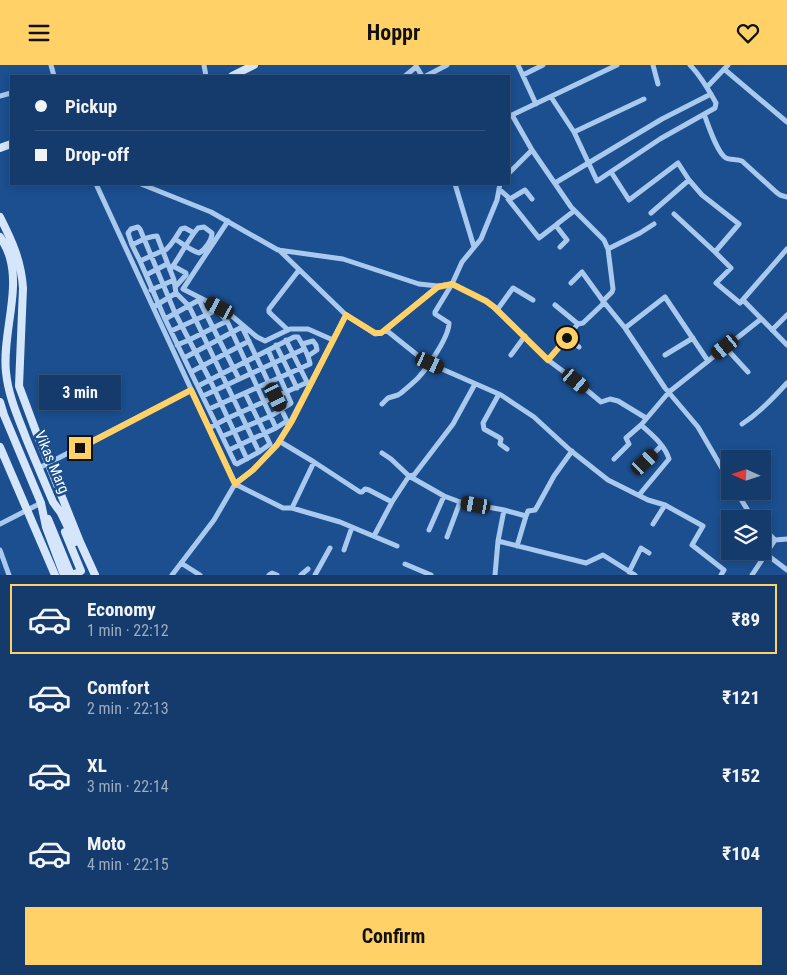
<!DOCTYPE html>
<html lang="en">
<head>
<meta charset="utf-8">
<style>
  body { margin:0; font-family:"Roboto Condensed",sans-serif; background:#214673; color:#f1f3f6; height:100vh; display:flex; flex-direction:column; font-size:19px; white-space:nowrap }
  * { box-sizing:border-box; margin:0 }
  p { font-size:16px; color:#9dadc1 }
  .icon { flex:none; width:28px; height:28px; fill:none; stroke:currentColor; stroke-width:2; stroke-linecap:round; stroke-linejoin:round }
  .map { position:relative; height:510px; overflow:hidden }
  .details { display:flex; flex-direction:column; background:#143b6b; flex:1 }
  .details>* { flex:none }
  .hud { position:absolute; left:10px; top:10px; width:500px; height:110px; border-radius:0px; box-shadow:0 2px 8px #0003,0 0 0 1px #33557e; display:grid; align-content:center; height:110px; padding:0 25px; background:#143b6b }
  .needle { width:32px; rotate:273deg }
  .tools { position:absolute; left:721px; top:385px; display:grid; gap:10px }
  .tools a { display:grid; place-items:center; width:50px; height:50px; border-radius:0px; background:#143b6b; box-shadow:0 2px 8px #0003,0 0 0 1px #33557e; font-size:25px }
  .end { position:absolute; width:22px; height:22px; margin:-11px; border:6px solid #ffd166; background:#111; box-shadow:0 0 0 2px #111 }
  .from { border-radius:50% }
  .bubble { position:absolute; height:35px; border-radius:0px; background:#143b6b; box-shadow:0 2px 8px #0003,0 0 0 1px #33557e; font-size:16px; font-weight:700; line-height:35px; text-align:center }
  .car { position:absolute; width:15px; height:30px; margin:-15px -8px; border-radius:6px; box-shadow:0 0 4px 1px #0007; background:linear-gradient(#222 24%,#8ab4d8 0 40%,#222 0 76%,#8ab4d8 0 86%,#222 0) }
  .hud b { display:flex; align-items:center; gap:18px; height:48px; font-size:19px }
  .hud b+b { border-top:1px solid #33557e }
  .hud i { width:12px; height:12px; background:#f1f3f6 }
  ul { padding:9px 0 0; list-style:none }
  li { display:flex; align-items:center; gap:15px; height:70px; margin:0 10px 8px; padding:0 15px; border:2px solid transparent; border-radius:0px }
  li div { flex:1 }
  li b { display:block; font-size:19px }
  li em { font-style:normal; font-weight:700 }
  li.selected { border-color:#ffd166 }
  li>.icon { width:45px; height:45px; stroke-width:1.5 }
  .button { display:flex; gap:10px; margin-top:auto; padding:10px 25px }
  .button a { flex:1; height:58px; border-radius:0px; background:#ffd166; color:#111; font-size:20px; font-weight:700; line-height:58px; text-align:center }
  header { display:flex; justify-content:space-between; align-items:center; height:65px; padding:0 25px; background:#ffd166; color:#111; font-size:22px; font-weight:700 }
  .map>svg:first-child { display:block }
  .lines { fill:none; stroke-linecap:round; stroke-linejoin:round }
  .street { stroke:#a9c9ee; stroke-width:5 }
  .secondary { stroke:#d6e6fa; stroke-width:8 }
  .route { stroke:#ffd166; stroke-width:6 }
  .labels { text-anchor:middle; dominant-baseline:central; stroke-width:5; stroke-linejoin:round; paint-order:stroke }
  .street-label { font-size:15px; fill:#fff; stroke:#1b4f8f }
</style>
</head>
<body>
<header><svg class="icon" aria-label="menu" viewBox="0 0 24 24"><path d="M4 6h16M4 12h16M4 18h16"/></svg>Hoppr<svg class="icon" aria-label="heart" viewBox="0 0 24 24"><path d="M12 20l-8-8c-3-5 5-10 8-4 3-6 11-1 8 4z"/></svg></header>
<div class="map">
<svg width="787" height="510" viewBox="0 0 787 510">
  <rect width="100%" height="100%" fill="#1b4f8f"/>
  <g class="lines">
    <!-- street -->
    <path class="street" d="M51,0L54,11
      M204,0L206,11
      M518,0L536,39
      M653,0L658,19
      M416,1L422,11
      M724,4L787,57
      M523,10L543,0
      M405,11L416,2
      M426,11L447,0
      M707,22L728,0
      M0,31L11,28
      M551,32L574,67L597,116L660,74L715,43L716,38C708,24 701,11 690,0
      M704,49C708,59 717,88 726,93C730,95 737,94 742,96L776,127L780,130L787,132
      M574,67L644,34
      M532,85L571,142L604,175L608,184L613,224L612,227L603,236L625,263L665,323L698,362L730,417
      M611,107L629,135L678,98L689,115L702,130L739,159L715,187L731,203L716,218L740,238L787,184
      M509,108L532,85L512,50L617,0
      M555,118L662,54L711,29
      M96,119L235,419L283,443H292L340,457L397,481
      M141,119L211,147L278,185L343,194L419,219L438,221L452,219L486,236L494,242L548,295L576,316L601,337L610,334L618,336L646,353
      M455,119L474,182
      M499,124L510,134L525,125L532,134
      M508,134L539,173L556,160
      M651,148L689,115
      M674,149L715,187
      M228,156L183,224L226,246L257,272L265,276L290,264H308L333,275
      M132,180L140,196
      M560,182L567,175L557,162V159L574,146
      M608,184L640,168L654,159
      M162,186L140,196L165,254L235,398L237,399L259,387L270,379L245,328
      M163,187C171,182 176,172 181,164L185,163L194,168
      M173,201L186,208V210L176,221
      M170,205C180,192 187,176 198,163L204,162L212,168C212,175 205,185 199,188C190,185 183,179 175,174
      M146,210L167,199
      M151,225L174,215
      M743,235L787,280
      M555,240L578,259
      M155,241L176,228
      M497,245L513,223L533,235
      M346,250L375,269L381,268L386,265L426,297L501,330L534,352L570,385L608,415L648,435L665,440
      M165,254L199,235L239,314
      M625,263L665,232L708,296
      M288,265L272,250L269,247V244L299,205
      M386,265L438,221
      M772,265L787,250
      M171,266L217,245L227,256L276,363
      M568,272L579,282
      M302,279L313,276L316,280L317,285L308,291
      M177,280L189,275L227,256
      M276,280L297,323
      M725,282L748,307
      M511,290L525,271
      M665,290L693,273
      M184,293L242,262L287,356L276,363L229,385
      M548,295L578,259L583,258L603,239V236L582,207L571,218
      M191,307L249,276
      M198,321L294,272H298C303,280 308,289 310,298V299L209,344
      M499,329L483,358L484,364L500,373L501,374L500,379L507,384
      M203,331L304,284
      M382,339L388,333L398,330L401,328C407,323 413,318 418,313C428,302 449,272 449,258L435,249V247L452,219L462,197L481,174L483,169L497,135L500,119
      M742,359C759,348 773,333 787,318
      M209,363L228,353L306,318L307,317L286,275
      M223,371L271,351L290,339L291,338L268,285
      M279,376L314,397L360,427H362L365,424L369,425L392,437
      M382,388L391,394L409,411L444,431L460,437L504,445L498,476
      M247,394L210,315L175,248L140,164L138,162L131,164L128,168L132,180C140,176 148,171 157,171L174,215L176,228L189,241L259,387
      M614,394L629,379L626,373L641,360L669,327L761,254
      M645,397L661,381
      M39,403L191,325
      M736,426L750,449L754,454
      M639,430L669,394C665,380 651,369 641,360
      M292,443L314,397
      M504,445L526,451L517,481
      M526,451L528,446L535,445L537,442L554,411L572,386
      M0,459L41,438
      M653,459L665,440L703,461L692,480L724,505L721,510
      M762,462L775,475L787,474
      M429,465L444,431
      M374,471L392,437L409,411L414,410L453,359L475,319
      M447,472L460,437
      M0,485L9,510
      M344,485L352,462
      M766,489L787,505
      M181,498L200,510
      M405,499L431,510
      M629,507L641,483L649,488
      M172,510L214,455L235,419L253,405L277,379L291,356L346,250L279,185
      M269,510L272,508L277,510
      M301,510L308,504
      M315,510L330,483
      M495,510L498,476L586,498L603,490L635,510
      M752,510L775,475"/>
    <!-- secondary -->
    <path class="secondary" d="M232,11L254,0
      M0,83L11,79
      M0,152C12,176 21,195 23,223L19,321L38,372L80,477L95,510
      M0,172C4,178 8,185 10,193C20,227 2,272 6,307C8,330 18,352 26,373C35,395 44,416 53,437L61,448L75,477
      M0,337L4,350L41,438L46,462L64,510
      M0,382L55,510
      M48,454L71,510L77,508L81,506L65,467"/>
  </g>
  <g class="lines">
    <!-- route -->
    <path class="route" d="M80,383L191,325L235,419L253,405L277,380L292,356L346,250L375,268H381L438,222L452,219L486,236L494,242L548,295L567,273"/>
  </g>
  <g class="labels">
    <!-- street labels -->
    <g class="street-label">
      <text transform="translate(52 397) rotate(67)">Vikas Marg</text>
    </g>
  </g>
</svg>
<div class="tools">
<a><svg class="needle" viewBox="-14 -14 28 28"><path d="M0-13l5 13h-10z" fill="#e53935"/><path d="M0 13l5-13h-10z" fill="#9dadc1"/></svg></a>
<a><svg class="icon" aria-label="layers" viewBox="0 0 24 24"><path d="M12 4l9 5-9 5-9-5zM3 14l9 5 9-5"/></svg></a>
</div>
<i class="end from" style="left:567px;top:273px"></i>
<i class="end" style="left:80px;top:383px"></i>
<div class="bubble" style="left:39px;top:310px;width:82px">3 min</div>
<i class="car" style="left:220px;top:243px;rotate:297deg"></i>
<i class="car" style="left:725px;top:282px;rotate:231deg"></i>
<i class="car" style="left:430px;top:298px;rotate:115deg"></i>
<i class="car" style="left:576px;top:316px;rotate:130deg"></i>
<i class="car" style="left:276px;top:332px;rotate:154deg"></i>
<i class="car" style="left:645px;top:397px;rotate:47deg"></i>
<i class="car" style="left:476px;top:440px;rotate:280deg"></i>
<div class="hud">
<b><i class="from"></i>Pickup</b>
<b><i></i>Drop-off</b>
</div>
</div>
<section class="details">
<ul>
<li class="selected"><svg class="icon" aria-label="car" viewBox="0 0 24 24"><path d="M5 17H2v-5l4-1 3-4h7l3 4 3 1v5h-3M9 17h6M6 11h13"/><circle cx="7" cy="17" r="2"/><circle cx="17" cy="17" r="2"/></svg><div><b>Economy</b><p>1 min · 22:12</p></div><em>₹89</em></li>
<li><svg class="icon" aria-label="car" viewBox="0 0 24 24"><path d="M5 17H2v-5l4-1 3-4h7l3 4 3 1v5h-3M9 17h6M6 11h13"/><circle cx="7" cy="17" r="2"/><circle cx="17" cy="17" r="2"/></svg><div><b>Comfort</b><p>2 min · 22:13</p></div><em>₹121</em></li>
<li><svg class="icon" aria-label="car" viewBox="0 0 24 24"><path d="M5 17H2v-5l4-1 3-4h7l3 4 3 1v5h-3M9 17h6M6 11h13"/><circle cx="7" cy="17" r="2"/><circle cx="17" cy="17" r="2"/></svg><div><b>XL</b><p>3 min · 22:14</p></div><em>₹152</em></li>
<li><svg class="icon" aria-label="car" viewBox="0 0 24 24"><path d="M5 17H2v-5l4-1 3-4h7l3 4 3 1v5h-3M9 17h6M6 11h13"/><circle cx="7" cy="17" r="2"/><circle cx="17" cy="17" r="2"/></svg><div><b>Moto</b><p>4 min · 22:15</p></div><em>₹104</em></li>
</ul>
<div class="button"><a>Confirm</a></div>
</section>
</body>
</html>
